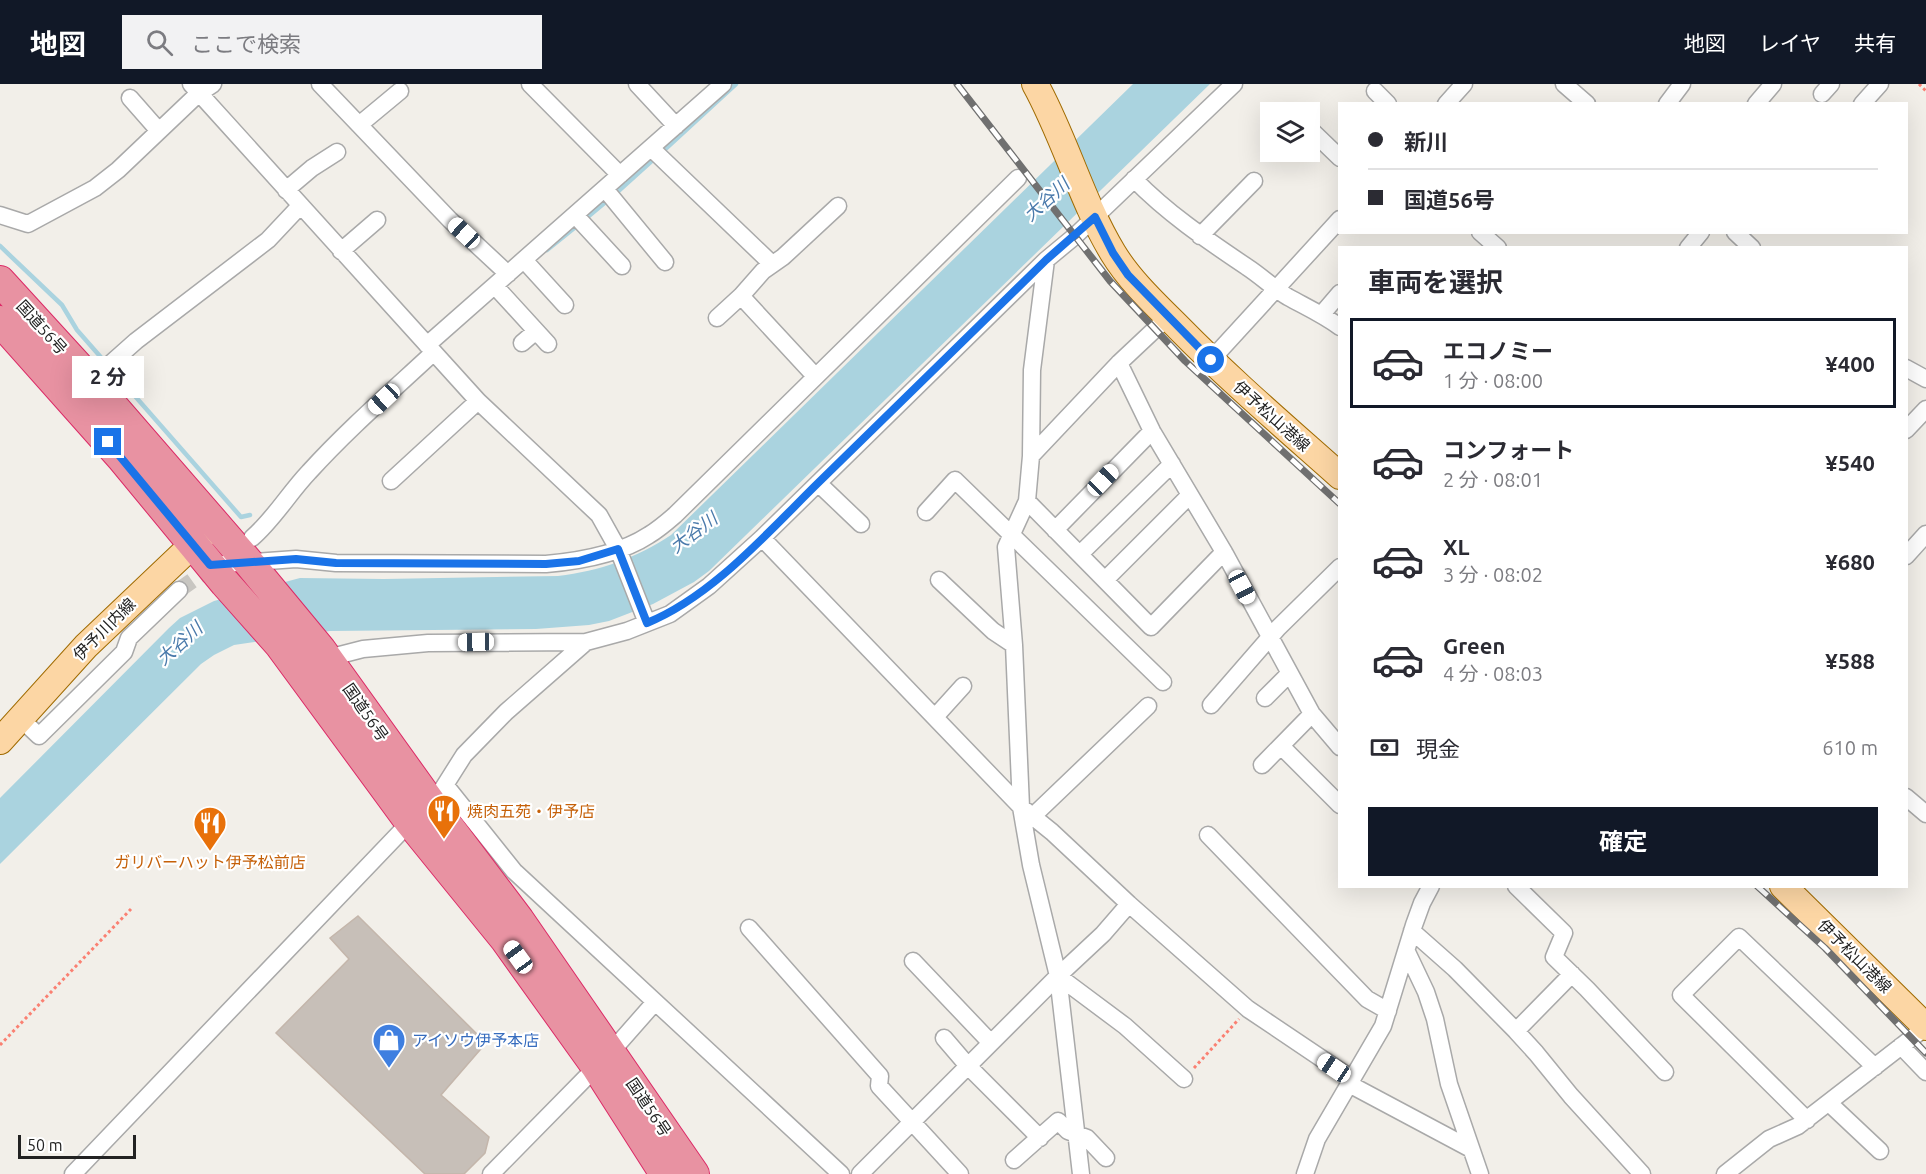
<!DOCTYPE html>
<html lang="ja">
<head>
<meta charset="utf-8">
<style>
  body { margin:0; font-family:Ubuntu,"Noto Sans JP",sans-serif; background:#f2f2f3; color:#2b2b33; height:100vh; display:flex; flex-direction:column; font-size:22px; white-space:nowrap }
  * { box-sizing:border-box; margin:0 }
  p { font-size:20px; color:#7c7c81 }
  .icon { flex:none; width:33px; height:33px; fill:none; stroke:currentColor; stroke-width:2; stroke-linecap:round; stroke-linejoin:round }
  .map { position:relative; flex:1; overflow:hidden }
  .details { position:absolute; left:1338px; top:162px; width:570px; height:642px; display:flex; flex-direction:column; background:#fff; border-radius:0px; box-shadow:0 6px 24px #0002 }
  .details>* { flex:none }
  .guide { position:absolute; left:1338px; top:18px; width:570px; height:132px; border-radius:0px; box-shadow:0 6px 24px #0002; display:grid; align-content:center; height:132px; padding:0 30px; background:#fff }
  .controls { position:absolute; left:1260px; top:18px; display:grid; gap:12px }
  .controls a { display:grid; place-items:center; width:60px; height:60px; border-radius:0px; background:#fff; box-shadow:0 6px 24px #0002; font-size:30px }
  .scale { position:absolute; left:18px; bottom:15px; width:118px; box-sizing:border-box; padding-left:6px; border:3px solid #222; border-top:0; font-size:16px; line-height:21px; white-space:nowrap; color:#222; -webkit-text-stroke:4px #fff; paint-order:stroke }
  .end { position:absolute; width:27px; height:27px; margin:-14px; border:8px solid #1a73e8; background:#fff; box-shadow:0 0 0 3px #fff }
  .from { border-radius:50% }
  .bubble { position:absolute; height:42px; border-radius:0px; background:#fff; box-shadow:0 6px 24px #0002; font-size:20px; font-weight:700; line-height:42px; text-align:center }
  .car { position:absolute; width:18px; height:36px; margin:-18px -9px; border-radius:8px; box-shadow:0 0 4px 2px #0007; background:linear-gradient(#fff 24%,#345 0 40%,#fff 0 76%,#345 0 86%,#fff 0) }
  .guide b { display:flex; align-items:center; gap:21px; height:57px; font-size:22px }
  .guide b+b { border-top:2px solid #e1e1e2 }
  .guide i { width:15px; height:15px; background:#2b2b33 }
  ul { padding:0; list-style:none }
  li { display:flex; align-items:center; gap:18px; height:90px; margin:0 12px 9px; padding:0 18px; border:3px solid transparent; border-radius:0px }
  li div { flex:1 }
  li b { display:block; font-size:22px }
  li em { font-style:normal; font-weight:700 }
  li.selected { border-color:#111827 }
  li>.icon { width:54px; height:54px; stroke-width:1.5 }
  h2 { padding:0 30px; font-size:27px; line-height:72px }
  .pay { display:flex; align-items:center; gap:15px; height:66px; padding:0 30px; font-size:22px }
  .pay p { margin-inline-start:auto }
  .cta { display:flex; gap:12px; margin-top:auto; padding:12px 30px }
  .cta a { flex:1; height:69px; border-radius:0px; background:#111827; color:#fff; font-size:24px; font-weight:700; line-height:69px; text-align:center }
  header { display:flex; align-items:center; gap:36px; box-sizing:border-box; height:84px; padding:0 30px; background:#111827; color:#fff }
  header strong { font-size:28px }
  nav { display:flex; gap:33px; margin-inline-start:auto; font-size:21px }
  .search { width:420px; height:54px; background:#f2f2f3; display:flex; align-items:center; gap:15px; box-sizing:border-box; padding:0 21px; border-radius:0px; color:#7c7c81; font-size:22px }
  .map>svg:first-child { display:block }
  .water { fill:#aad3df }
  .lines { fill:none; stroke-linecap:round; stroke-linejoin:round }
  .stream { stroke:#aad3df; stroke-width:4.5 }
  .building { fill:#c7bfb8; stroke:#c4b6ab; stroke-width:1.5 }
  .street-tunnel { stroke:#c8c6c1; stroke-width:16; stroke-dasharray:16 8; stroke-linecap:butt }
  .street-casing { stroke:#a9a9a9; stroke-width:19 }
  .primary-casing { stroke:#a06b00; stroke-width:28 }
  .highway-casing { stroke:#dc2a67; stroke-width:32 }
  .path { stroke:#fa8072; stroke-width:3; stroke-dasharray:3 3; stroke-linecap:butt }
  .street { stroke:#fff; stroke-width:16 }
  .primary { stroke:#fcd6a4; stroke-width:26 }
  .highway { stroke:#e892a2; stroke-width:30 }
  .rail-casing { stroke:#707070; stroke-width:7 }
  .rail { stroke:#fff; stroke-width:4.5; stroke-dasharray:14; stroke-linecap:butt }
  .route { stroke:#1a73e8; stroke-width:8 }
  .labels { text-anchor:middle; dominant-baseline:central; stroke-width:4.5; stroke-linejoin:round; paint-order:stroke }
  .street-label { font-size:16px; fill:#222; stroke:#fff }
  .food-label { font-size:16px; fill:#c56008; stroke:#fff; text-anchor:start }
  .shop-label { font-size:16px; fill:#366cbe; stroke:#fff; text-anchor:start }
  .water-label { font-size:18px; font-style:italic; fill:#4a7aab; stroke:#fff }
</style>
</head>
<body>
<header>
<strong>地図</strong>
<div class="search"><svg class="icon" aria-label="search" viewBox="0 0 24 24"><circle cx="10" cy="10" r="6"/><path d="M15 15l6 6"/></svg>ここで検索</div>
<nav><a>地図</a><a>レイヤ</a><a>共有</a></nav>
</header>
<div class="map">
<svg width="1926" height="1090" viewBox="0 0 1926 1090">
  <rect width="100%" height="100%" fill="#f2efe9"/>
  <!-- water -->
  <path class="water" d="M1133,0H1210L709,487L694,498L653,520L609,537L589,541L536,545L330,547L234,561L214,571L201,580L0,780V714L169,544L180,534L214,517L300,494L384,495L558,492C600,487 636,474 671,451Z"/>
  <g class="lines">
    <!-- stream -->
    <path class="stream" d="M661,69L736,0
      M614,111L655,74
      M584,136L608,116
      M0,162L62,221L77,246L241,433L250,431
      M547,166L578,141"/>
  </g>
  <!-- building -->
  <path class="building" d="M358,832L486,959L441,1011L489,1053L485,1069L464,1090H425L276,949L349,875L330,854Z"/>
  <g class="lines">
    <!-- street-tunnel -->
    <path class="street-tunnel" d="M179,506L217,479"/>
    <!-- street casing -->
    <g class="street-casing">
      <path id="street" d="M191,0L478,317L599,431L618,465L647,539
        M320,0L450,136L508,190
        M530,0L620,91
        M637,0L676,42
        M1564,0L1587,20
        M1375,7L1388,20
        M1822,10L1831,0
        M130,14L159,47
        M1446,20L1464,0
        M1667,20L1682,0
        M1756,20L1773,0
        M1862,20L1880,0
        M359,41L400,7
        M1313,48L1340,74
        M651,64L772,180
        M1134,95C1168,130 1207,156 1247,183C1261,192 1273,204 1288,213C1306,223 1322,230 1340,243
        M605,105L665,178
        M286,106L312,84L337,68
        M0,131L28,140L95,104L118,86L198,10L213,0
        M575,131L622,182
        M1480,148L1498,164
        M1735,148L1752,164
        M1200,152L1254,97
        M1688,164L1701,148
        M341,167L377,136
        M524,176L565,221
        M1046,176L1032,286L1031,372L1027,417L1006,463L1014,561L1021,723L1031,781L1058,892L1081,1090
        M495,202L548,260
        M741,212L815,292
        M1322,230L1340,209
        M717,234L741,212L763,187L783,173L838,122
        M522,259L536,247
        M427,261L723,0
        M1211,276L1340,135
        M1119,279L1152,347L1224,468L1312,630L1340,663
        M1906,284L1926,295
        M91,297L136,257L268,156L300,122
        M1906,346L1926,325
        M1031,372L1119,279L1168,233
        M391,397L478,317
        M818,399L861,440
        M1027,417L1151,543L1224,468
        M926,428L955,396L1163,598
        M1055,446L1152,347
        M252,454C274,435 289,409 309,388C348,345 391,308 433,269
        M762,454L1021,723L1052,748L1129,820L1248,925L1352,995
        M1080,470L1172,380
        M1906,472L1926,450
        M210,481L296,475L336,479L546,480C581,477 620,470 649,451C659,445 667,438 675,431L1018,94
        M939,496L993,547L1014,561
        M1105,496L1190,411
        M328,574L363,565L428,559L586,558L627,547L670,530L709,502L762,454L1046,176L1075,152L1234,0
        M1265,614L1289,590
        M1211,621L1278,544L1340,483
        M935,633L963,602
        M21,635L39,652L124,568L129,554L179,506
        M1282,663L1340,721
        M1262,681L1312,630
        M446,702L514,787L841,1090
        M1906,713L1926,730
        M1033,732L1148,622
        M1208,751L1367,915L1388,927
        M1516,802L1564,849L1554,873L1587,905L1665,988
        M749,844L880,992L879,1002L960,1090
        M1412,847L1455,885L1516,947L1536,969L1571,1012L1642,1090
        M1407,868L1426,908L1435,935L1449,1000L1480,1090
        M913,877L991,959
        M1058,892L1125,942L1184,995
        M1516,947L1572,890
        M944,954L968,982L1040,1054
        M1901,962L1926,988
        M1349,1000L1471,1065
        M1829,1019L1880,1067
        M1807,1036L1681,911L1739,853L1875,983
        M1014,1076L1058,1037L1068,1047L1087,1054L1106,1074
        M73,1090L410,738L440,709L464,671L506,628L586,558
        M491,1090L611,968L655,918
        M860,1090L1058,892L1103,850L1129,820
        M1305,1090L1317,1055L1383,942L1414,841L1422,819L1431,802
        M1725,1090L1769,1055L1798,1042L1926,943"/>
    </g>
    <!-- primary casing -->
    <g class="primary-casing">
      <path id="primary" d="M1035,0C1065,54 1081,116 1113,169C1130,197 1156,221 1179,244C1230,296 1285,343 1340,392
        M0,657L86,562L206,448
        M1783,802L1926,943"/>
    </g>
    <!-- highway casing -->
    <g class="highway-casing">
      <path id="highway" d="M0,197L85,290L249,479L321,566L430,718L519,836L694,1090
        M0,237L121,373L225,499L280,561L410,738L505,855L596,982L665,1090"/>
    </g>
    <!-- path -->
    <path class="path" d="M1919,0L1926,7
      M0,961L131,825
      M1194,984L1239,935"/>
    <!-- street -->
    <use href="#street" class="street"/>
    <!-- primary -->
    <use href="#primary" class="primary"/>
    <!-- highway -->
    <use href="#highway" class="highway"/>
    <!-- rail casing -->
    <g class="rail-casing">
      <path id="rail" d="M957,0L1110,197L1185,277L1340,420
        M1757,802L1825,864L1926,969"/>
    </g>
    <!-- rail -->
    <use href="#rail" class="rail"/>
  </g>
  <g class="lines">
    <!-- route -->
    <path class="route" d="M108,358L210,481L296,475L336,479L546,480L579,477L618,465L647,539C713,512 768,448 818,399C894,325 970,250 1046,176L1095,133L1113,169L1128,191L1211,276"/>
  </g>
  <!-- icons -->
  <defs>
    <g id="restaurant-pin" transform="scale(1.725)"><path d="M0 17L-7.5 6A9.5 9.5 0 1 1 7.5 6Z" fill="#e8710a" stroke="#fff"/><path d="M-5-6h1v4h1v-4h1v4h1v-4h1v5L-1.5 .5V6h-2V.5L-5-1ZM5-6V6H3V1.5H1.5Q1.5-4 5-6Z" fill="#fff"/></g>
    <g id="shop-pin" transform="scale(1.725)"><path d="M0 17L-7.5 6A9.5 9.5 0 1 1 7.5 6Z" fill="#3f7fe0" stroke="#fff"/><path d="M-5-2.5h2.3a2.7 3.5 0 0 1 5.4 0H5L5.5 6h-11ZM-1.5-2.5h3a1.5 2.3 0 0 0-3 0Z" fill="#fff"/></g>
  </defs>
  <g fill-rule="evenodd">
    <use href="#restaurant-pin" x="444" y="727"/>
    <use href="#restaurant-pin" x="210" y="739"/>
    <use href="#shop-pin" x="389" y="956"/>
  </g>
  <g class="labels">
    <!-- street labels -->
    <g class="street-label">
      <text transform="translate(42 243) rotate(48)">国道56号</text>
      <text transform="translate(1272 332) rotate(42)">伊予松山港線</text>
      <text transform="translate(104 545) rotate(-45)">伊予川内線</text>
      <text transform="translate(366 628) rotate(55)">国道56号</text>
      <text transform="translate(1855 872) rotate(45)">伊予松山港線</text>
      <text transform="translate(649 1023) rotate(56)">国道56号</text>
    </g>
    <!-- food labels -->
    <g class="food-label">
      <text x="467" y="727">焼肉五苑・伊予店</text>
      <text x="210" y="778" text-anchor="middle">ガリバーハット伊予松前店</text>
    </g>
    <!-- shop labels -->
    <g class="shop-label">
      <text x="412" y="956">アイソウ伊予本店</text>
    </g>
    <!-- water labels -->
    <g class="water-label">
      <text transform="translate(1046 115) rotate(-42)">大谷川</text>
      <text transform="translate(693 448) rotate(-37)">大谷川</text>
      <text transform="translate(179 559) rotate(-42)">大谷川</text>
    </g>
  </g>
</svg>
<div class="controls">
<a><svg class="icon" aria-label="layers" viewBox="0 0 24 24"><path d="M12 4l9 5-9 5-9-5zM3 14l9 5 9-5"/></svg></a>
</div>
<div class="scale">50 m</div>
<i class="end from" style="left:1211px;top:276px"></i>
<i class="end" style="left:108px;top:358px"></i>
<div class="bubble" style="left:72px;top:272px;width:72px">2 分</div>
<i class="car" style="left:464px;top:149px;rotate:313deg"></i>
<i class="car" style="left:384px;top:315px;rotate:227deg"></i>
<i class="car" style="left:1103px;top:396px;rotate:44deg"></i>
<i class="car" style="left:1242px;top:503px;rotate:152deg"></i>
<i class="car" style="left:476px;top:558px;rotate:269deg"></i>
<i class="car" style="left:518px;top:873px;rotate:324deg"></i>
<i class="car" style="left:1334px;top:984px;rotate:304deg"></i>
<div class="guide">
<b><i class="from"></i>新川</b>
<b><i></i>国道56号</b>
</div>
<section class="details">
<h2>車両を選択</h2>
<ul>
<li class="selected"><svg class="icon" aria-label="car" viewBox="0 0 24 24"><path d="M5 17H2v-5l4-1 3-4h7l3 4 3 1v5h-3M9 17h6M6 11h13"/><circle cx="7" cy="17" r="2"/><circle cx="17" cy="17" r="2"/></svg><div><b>エコノミー</b><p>1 分 · 08:00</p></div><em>¥400</em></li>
<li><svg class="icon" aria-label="car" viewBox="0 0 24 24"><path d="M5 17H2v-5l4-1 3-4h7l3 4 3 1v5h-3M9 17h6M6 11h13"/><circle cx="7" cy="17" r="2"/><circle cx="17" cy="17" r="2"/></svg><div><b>コンフォート</b><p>2 分 · 08:01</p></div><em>¥540</em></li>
<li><svg class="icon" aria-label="car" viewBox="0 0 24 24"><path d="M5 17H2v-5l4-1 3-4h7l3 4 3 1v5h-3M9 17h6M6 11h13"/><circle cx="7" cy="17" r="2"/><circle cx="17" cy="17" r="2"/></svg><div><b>XL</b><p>3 分 · 08:02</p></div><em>¥680</em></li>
<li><svg class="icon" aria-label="car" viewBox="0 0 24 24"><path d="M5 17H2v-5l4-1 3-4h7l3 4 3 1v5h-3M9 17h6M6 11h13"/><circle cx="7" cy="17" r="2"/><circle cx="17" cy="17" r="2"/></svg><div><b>Green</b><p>4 分 · 08:03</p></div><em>¥588</em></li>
</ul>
<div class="pay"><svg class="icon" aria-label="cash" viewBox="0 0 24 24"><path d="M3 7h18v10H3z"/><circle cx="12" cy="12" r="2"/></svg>現金<p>610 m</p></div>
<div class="cta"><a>確定</a></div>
</section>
</div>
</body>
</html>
